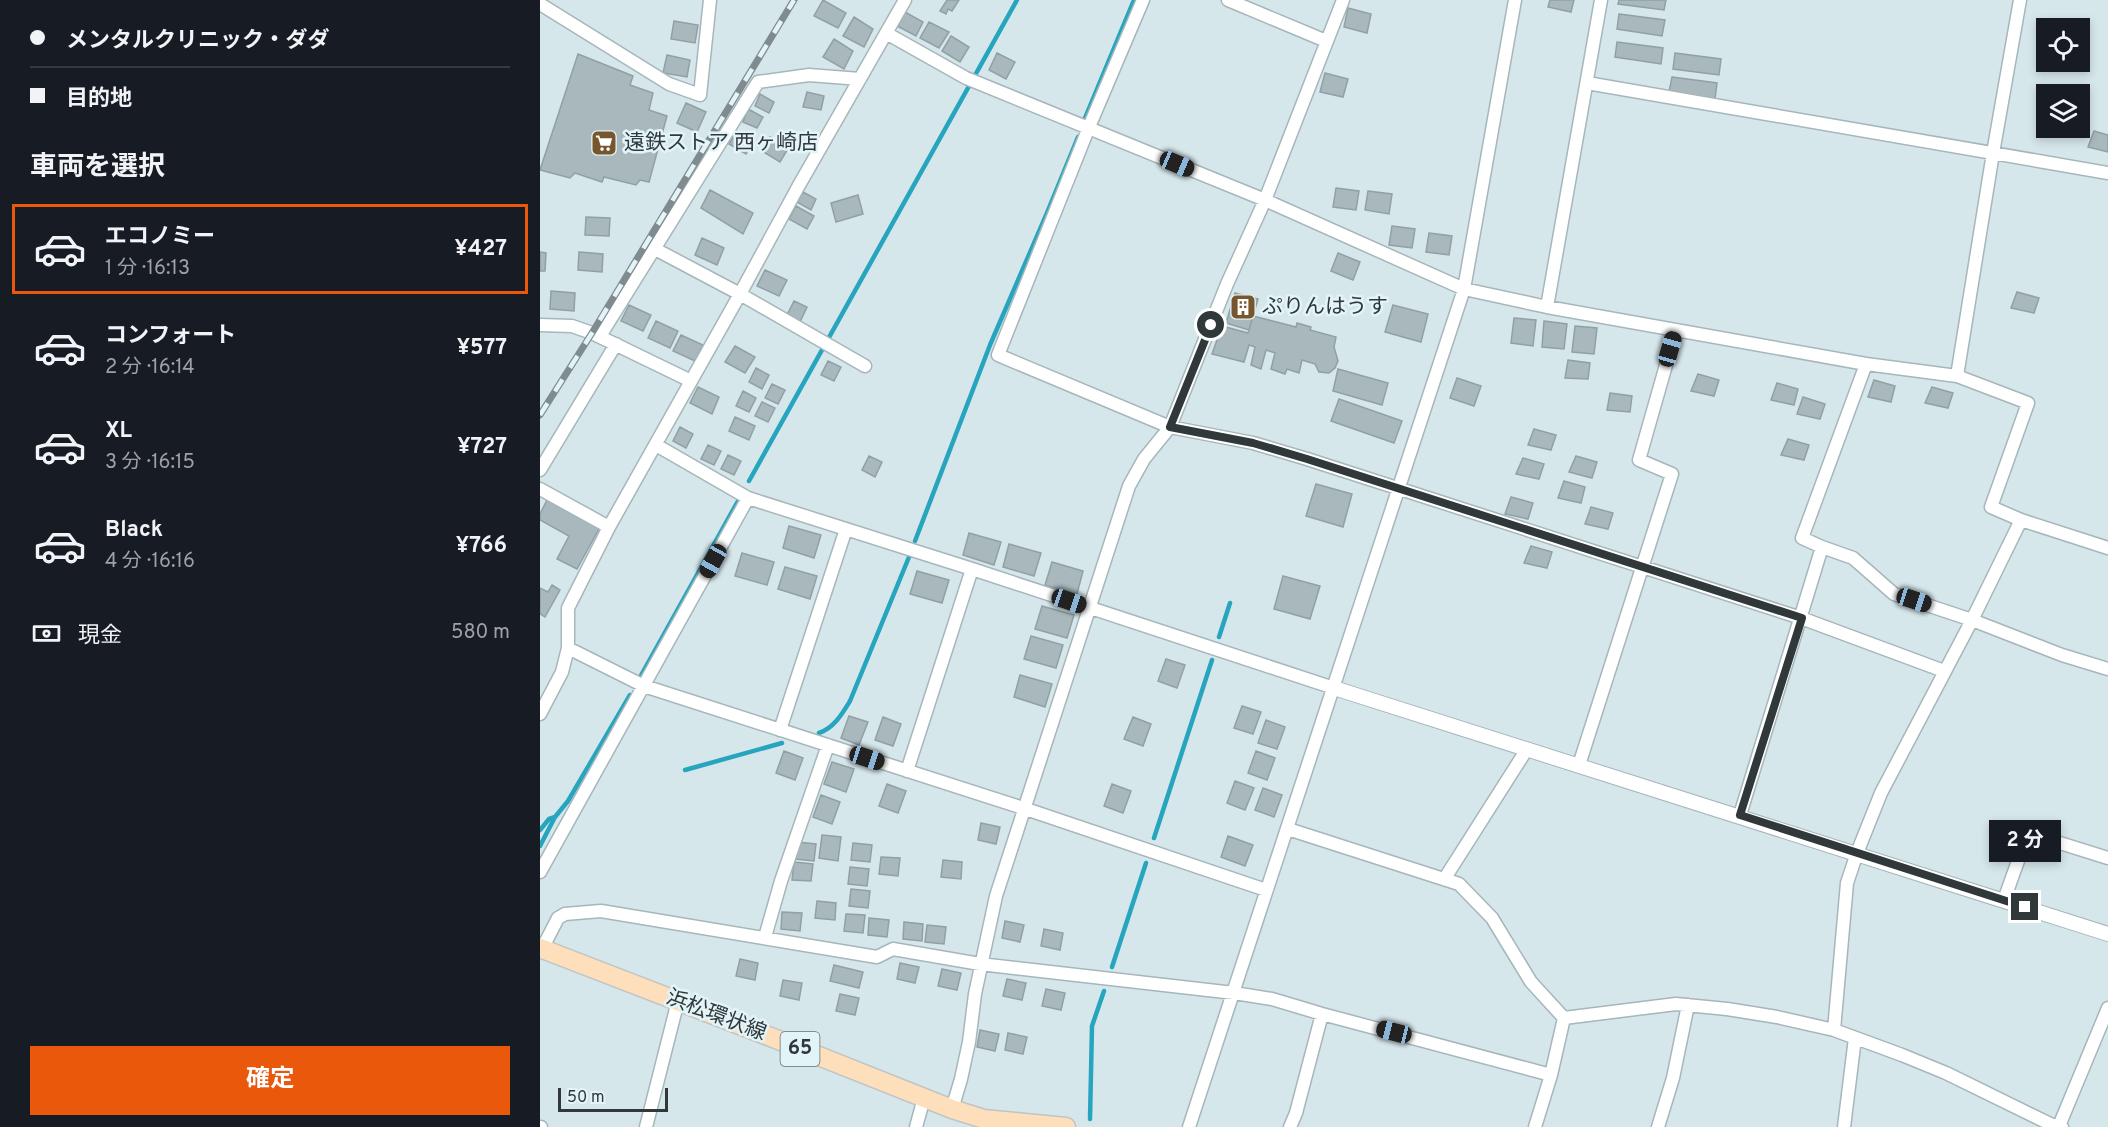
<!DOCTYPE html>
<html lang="ja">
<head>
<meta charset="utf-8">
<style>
  body { margin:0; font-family:Overpass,"Noto Sans JP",sans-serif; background:#20242c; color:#f1f3f6; height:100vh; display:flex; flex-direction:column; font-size:22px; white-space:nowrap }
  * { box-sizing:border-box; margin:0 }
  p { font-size:20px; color:#9ea1a6 }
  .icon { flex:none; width:33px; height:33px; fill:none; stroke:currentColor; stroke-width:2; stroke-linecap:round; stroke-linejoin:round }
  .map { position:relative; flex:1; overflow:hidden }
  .side { display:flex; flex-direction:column; background:#171b24; width:540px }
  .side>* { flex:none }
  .hud { display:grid; align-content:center; height:132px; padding:0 30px; background:#171b24 }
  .tools { position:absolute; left:1496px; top:18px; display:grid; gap:12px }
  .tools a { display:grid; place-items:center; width:54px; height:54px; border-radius:0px; background:#171b24; box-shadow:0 3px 9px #0003; font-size:30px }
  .scale { position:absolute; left:18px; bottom:15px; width:110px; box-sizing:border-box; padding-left:6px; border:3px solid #31383a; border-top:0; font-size:16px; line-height:21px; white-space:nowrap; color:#31383a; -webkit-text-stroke:4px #e3f4f9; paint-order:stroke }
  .end { position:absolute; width:27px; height:27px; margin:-14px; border:8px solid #31383a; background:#fff; box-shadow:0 0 0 3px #fff }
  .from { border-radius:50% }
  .bubble { position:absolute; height:42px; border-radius:0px; background:#171b24; box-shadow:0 3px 9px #0003; font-size:20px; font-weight:700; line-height:42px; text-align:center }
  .car { position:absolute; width:18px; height:36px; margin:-18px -9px; border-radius:8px; box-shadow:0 0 4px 2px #0007; background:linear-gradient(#222 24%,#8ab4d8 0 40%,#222 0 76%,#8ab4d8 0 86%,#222 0) }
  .hud b { display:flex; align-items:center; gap:21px; height:57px; font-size:22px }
  .hud b+b { border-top:2px solid #363941 }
  .hud i { width:15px; height:15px; background:#f1f3f6 }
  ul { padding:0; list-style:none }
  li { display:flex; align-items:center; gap:18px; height:90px; margin:0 12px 9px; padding:0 18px; border:3px solid transparent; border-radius:0px }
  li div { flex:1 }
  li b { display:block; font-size:22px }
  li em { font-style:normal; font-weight:700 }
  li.selected { border-color:#ea580c }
  li>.icon { width:54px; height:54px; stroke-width:1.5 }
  h2 { padding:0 30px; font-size:27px; line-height:72px }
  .pay { display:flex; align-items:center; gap:15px; height:66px; padding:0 30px; font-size:22px }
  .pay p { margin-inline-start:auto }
  .action { display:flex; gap:12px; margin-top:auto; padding:12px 30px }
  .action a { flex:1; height:69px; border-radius:0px; background:#ea580c; color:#fff; font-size:24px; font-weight:700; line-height:69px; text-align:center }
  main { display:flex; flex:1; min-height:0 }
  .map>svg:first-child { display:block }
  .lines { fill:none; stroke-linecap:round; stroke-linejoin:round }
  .stream { stroke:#27a5be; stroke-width:4.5 }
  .building { fill:#a8b8bc; stroke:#91a0a4; stroke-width:1.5 }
  .minor-casing { stroke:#a6b6ba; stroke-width:15 }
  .tertiary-casing { stroke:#a6b6ba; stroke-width:16 }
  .primary-casing { stroke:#c1c3c4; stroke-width:21 }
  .minor { stroke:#fff; stroke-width:12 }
  .tertiary { stroke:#fff; stroke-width:14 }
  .primary { stroke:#fedfbb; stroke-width:18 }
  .rail-casing { stroke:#7f8b8e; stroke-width:7 }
  .rail { stroke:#e3f4f9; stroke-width:4.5; stroke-dasharray:14; stroke-linecap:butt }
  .route { stroke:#31383a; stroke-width:8 }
  .labels { text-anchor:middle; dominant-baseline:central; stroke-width:5; stroke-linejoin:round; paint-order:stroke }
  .shield { fill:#e3f4f9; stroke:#667073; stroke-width:1.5 }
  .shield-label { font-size:20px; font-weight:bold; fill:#31383a }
  .poi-label { font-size:21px; fill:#31383a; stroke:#e3f4f9; text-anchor:start }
  .street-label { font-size:21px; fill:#31383a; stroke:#e3f4f9 }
</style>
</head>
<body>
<main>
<section class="side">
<div class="hud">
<b><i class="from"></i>メンタルクリニック・ダダ</b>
<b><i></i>目的地</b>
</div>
<h2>車両を選択</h2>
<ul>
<li class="selected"><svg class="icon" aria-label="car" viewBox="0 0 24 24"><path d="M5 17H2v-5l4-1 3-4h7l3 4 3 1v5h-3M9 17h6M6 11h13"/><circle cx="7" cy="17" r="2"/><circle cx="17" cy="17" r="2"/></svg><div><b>エコノミー</b><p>1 分 · 16:13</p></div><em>¥427</em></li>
<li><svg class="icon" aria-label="car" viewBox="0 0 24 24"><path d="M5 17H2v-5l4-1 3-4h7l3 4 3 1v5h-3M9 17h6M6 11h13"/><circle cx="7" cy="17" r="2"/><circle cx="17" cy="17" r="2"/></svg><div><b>コンフォート</b><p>2 分 · 16:14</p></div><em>¥577</em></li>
<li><svg class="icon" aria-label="car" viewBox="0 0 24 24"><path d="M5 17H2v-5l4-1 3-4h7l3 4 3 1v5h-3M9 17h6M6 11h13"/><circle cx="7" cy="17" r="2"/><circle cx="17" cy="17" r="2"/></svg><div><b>XL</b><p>3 分 · 16:15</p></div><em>¥727</em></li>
<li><svg class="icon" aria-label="car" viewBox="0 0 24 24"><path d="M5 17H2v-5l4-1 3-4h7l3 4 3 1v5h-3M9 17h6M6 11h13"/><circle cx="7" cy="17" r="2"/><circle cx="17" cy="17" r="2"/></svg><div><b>Black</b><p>4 分 · 16:16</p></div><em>¥766</em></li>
</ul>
<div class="pay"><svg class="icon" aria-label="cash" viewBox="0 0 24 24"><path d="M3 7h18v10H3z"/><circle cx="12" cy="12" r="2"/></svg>現金<p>580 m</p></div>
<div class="action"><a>確定</a></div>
</section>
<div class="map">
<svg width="1568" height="1127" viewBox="0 0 1568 1127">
  <rect width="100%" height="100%" fill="#d6e7eb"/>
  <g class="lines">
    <!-- stream -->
    <path class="stream" d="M545,118L594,0
      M209,481L477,0
      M375,541L450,345L507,213L538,137
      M679,637L690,603
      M99,679L198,501
      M279,733C294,728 302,714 310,701L369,557
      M145,770L242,743
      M0,830L9,819L15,817L28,801L90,695
      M614,838L672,660
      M0,846L15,817
      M572,967L606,863
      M550,1119L552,1026L564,991"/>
  </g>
  <!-- building -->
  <path class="building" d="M283,0L306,13L298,28L274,16Z
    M407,0H419L412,11L408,9L406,14L400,11Z
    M1010,0H1034L1031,12L1008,7Z
    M1079,0H1126L1124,10L1078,4Z
    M808,8L831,14L827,33L804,27Z
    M365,12L383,22L376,36L357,26Z
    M1079,14L1125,20L1122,36L1077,29Z
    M314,17L333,29L324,47L303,36Z
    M134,21L158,25L155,43L131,39Z
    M389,22L409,32L399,48L380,38Z
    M411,36L429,47L420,62L402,51Z
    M294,39L313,51L304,69L283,57Z
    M1077,42L1123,48L1121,64L1075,57Z
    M457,53L475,62L466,79L449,70Z
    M1135,53L1181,59L1179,75L1133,69Z
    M38,54L93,76L90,85L113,93L109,110L127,116L109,182L100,180L96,185L64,177L62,182L35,173L30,178L0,170Z
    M127,55L150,60L147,77L123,73Z
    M785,73L808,79L803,97L780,92Z
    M1132,77L1177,83L1175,99L1129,92Z
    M267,92L284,96L281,110L263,107Z
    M220,94L234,102L229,113L215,106Z
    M146,103L166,112L157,132L137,123Z
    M208,109L223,117L217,128L203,122Z
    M197,131L213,140L206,154L189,144Z
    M1554,131L1568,135V152L1548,147Z
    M230,137L249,147L240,162L222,151Z
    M796,188L819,191L816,210L793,207Z
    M170,190L213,213L203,234L161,208Z
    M828,191L852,194L849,214L825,210Z
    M263,192L276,199L271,210L257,202Z
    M318,195L323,214L296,222L291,203Z
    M256,206L274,216L267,229L249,219Z
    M46,217L70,218L69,236L45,235Z
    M852,226L875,229L872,248L849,245Z
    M889,233L912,236L909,255L886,252Z
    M162,238L184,248L177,265L155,255Z
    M0,252L6,253L5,271H0Z
    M39,252L63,254L62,272L38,270Z
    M798,253L820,262L813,280L791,271Z
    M225,270L247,280L239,296L217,286Z
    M11,291L35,293L34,311L10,309Z
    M1477,292L1499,298L1494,313L1471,308Z
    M695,293L718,299L709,330L686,323Z
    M254,301L267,307L260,322L247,315Z
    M89,305L111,315L103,331L81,321Z
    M853,305L888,314L881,342L845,332Z
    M713,316L756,327L757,323L771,327L770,330L796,337L794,347L798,361L795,368L789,373L779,372L775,364L762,360L759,373L747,369L745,374L731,369L735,353L726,350L721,369L711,365L715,347L709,345L704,362L672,354L682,326L708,333Z
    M974,318L996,320L993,346L971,343Z
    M116,321L138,331L130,348L108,338Z
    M1004,321L1027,324L1024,349L1002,347Z
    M1035,326L1057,328L1054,354L1032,352Z
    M141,335L163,345L155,361L133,351Z
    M195,346L215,357L205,373L185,362Z
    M1028,360L1050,363L1048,379L1025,378Z
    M288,361L301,367L294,381L281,375Z
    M216,368L229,375L222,389L209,382Z
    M798,369L848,383L842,405L793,391Z
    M1158,374L1179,380L1174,396L1151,391Z
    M917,378L941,386L934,406L910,398Z
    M1334,380L1355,386L1351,402L1328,397Z
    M1237,383L1258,389L1254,405L1231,400Z
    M232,384L245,390L238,404L225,398Z
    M158,387L179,397L172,414L150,403Z
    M1392,387L1413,393L1408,408L1385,403Z
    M203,391L216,398L209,412L196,406Z
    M1070,393L1092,396L1090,412L1067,410Z
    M1263,397L1285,404L1280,419L1257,414Z
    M799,399L862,421L854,443L791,421Z
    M222,402L235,408L228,422L215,416Z
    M195,417L215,426L209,440L189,431Z
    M140,427L153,434L146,448L133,441Z
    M994,429L1016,435L1011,450L988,445Z
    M1248,439L1269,445L1264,460L1241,455Z
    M168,445L181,451L174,465L161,459Z
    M188,455L201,461L194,475L181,469Z
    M329,456L342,462L335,477L322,470Z
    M1036,456L1057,462L1052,478L1029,472Z
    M983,458L1004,464L999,479L976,474Z
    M1024,481L1045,487L1041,503L1018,498Z
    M776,484L812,494L803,527L766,516Z
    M971,497L993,503L988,519L965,514Z
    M7,500L60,527L37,569L17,559L29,536L0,520V514Z
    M1051,507L1073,513L1068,529L1045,524Z
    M249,526L281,535L274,558L243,548Z
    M429,533L461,542L454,565L423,555Z
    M469,544L501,553L494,576L463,567Z
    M991,546L1012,552L1007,568L984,563Z
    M202,553L234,562L227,585L195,576Z
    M512,562L543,571L537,594L505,585Z
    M245,567L277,576L270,599L238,589Z
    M377,571L409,580L402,603L370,594Z
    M743,576L780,586L770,619L734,609Z
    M12,585L20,590L5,617L0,614V588L8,592Z
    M502,606L534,615L527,638L495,629Z
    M491,636L523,645L516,668L484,659Z
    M626,659L645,665L637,688L618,681Z
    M480,675L512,684L505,707L474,697Z
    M702,706L721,712L713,734L694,728Z
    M309,716L328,722L319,745L301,738Z
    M343,717L361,724L353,746L335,740Z
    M593,717L611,724L603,746L584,739Z
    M726,720L745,727L737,749L718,743Z
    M244,751L263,758L255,780L236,773Z
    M716,751L735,758L727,780L708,773Z
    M292,762L314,769L306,792L284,784Z
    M695,781L714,788L705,810L687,803Z
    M347,784L366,791L358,813L339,806Z
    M572,784L591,791L583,813L564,806Z
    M723,788L742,795L734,817L715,810Z
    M281,795L300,802L292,824L273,817Z
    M441,823L460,827L456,844L438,840Z
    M282,835L301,837L298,861L279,858Z
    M688,836L713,845L705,866L681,857Z
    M257,842L276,844L274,861L255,859Z
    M313,843L332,845L330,862L311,860Z
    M341,857L360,858L358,876L339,874Z
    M403,860L422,862L421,879L401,877Z
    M254,862L273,864L271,881L252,880Z
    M310,867L329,869L327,886L308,884Z
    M311,889L330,891L328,908L309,906Z
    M277,901L296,903L295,920L275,918Z
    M242,912L262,913L260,931L241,929Z
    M306,914L325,915L323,933L304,931Z
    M329,918L349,920L347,937L328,935Z
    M465,921L484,925L480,942L462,938Z
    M364,922L383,924L382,941L363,939Z
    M387,925L406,927L404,944L385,942Z
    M504,929L523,933L520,950L501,946Z
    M200,959L218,963L215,980L196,976Z
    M360,963L379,967L375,983L357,979Z
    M294,965L323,972L319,988L290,981Z
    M402,969L421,973L417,990L398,986Z
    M467,979L486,983L482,1000L463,996Z
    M243,980L262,983L259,1000L240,996Z
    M506,989L525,993L521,1010L502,1006Z
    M300,994L319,998L315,1015L296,1011Z
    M440,1030L459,1034L455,1051L437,1047Z
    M468,1033L487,1037L483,1054L465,1050Z"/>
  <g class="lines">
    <!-- minor casing -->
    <g class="minor-casing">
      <path id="minor" d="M603,0L549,127L458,355L630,427L713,443L767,459L1261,618L1404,671
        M688,0L786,41
        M1480,0L1453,153L1417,376L1488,403L1451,507L1481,520L1568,548
        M0,4L129,84L160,95L170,0
        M346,33L426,78L725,200L924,289L1007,307L1326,364L1417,376
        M1047,83L1568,173
        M115,249L200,294L325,366
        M1007,307L1061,0
        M0,325L32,326L52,333L151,381
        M60,336L218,82L269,75L320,79
        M116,445L208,498L432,569L794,688
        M0,470L76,344
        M0,489L69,527
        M1282,547L1313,558L1354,594L1432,620L1522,655L1568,669
        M28,648L104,686L483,808L726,890
        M0,714L22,672L28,648V608L69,527L200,294L258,187L365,0
        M240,730L306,529
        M1039,765L1132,474L1099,460L1136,330
        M367,771L432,569
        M1200,815L1282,547L1262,538L1326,364
        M748,829L919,884L952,918L991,982L1024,1018L1136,1004L1187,1009L1237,1017L1294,1030L1362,1055L1406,1073L1510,1124L1522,1127
        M0,872L208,498
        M905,878L987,749
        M1464,900L1488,833L1568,858
        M225,937L241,881L288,745
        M2,949L18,918L25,914L61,911L337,957L353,949L440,964L694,993L732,999L782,1014L1011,1075
        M1294,1030L1307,883L1317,853L1341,793L1432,620L1481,520
        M412,1109L421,1079L429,1042L435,994L456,896L589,486L604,459L630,427L687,284L725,200L803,0
        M1519,1126L1568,1008
        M0,1127H1
        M106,1127L138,1001
        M376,1127L384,1098
        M649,1127L924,289L975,0
        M750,1127L756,1113L782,1014
        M995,1127L1011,1075L1024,1018
        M1118,1127L1133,1078L1148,1005
        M1304,1127L1315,1038"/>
    </g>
    <!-- tertiary casing -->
    <g class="tertiary-casing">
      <path id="tertiary" d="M794,688L1568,934"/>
    </g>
    <!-- primary casing -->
    <g class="primary-casing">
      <path id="primary" d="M0,948L241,1041L412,1109L444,1119L526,1127"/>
    </g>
    <!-- minor -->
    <use href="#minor" class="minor"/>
    <!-- tertiary -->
    <use href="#tertiary" class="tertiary"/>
    <!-- primary -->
    <use href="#primary" class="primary"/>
    <!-- rail casing -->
    <g class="rail-casing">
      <path id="rail" d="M0,415L52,333L254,0"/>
    </g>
    <!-- rail -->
    <use href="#rail" class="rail"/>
  </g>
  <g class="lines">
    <!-- route -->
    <path class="route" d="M671,325L630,427L713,443L767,459L1262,618L1200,815L1485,907"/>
  </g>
  <!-- icons -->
  <defs>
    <g id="supermarket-square" transform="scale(1.35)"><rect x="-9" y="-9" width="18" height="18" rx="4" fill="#77562d" stroke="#e3f4f9"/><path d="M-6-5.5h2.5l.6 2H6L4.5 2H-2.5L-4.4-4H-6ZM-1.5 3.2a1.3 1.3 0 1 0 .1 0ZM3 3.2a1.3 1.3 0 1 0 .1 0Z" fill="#fff"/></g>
    <g id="building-square" transform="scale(1.35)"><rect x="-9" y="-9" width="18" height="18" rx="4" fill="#77562d" stroke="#e3f4f9"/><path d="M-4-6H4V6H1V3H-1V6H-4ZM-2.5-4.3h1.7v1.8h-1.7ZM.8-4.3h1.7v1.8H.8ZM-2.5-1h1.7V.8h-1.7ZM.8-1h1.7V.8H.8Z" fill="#fff"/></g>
  </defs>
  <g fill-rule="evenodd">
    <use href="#supermarket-square" x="64" y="143"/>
    <use href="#building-square" x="703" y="307"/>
  </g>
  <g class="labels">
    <!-- shield labels -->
    <rect class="shield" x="240.5" y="1032" width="39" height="34" rx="4.5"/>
    <g class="shield-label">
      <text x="260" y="1049">65</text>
    </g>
    <!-- poi labels -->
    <g class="poi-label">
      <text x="84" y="143">遠鉄ストア 西ヶ崎店</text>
      <text x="722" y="307">ぷりんはうす</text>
    </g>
    <!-- street labels -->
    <g class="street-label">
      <text transform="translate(176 1016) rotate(21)">浜松環状線</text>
    </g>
  </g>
</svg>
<div class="tools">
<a><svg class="icon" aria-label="locate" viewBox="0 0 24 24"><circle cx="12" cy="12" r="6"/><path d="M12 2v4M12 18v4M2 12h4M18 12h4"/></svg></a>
<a><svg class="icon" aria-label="layers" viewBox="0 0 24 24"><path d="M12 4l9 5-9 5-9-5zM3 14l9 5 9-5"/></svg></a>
</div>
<div class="scale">50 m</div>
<i class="end from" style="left:671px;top:325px"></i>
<i class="end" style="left:1485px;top:907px"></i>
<div class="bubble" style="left:1449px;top:820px;width:72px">2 分</div>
<i class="car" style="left:637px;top:164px;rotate:113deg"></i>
<i class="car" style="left:1130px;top:349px;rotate:16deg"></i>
<i class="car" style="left:173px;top:561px;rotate:209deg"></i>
<i class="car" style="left:1374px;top:600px;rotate:108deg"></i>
<i class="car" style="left:529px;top:601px;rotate:109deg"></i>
<i class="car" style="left:327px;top:758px;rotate:108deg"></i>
<i class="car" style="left:854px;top:1032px;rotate:284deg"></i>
</div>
</main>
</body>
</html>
